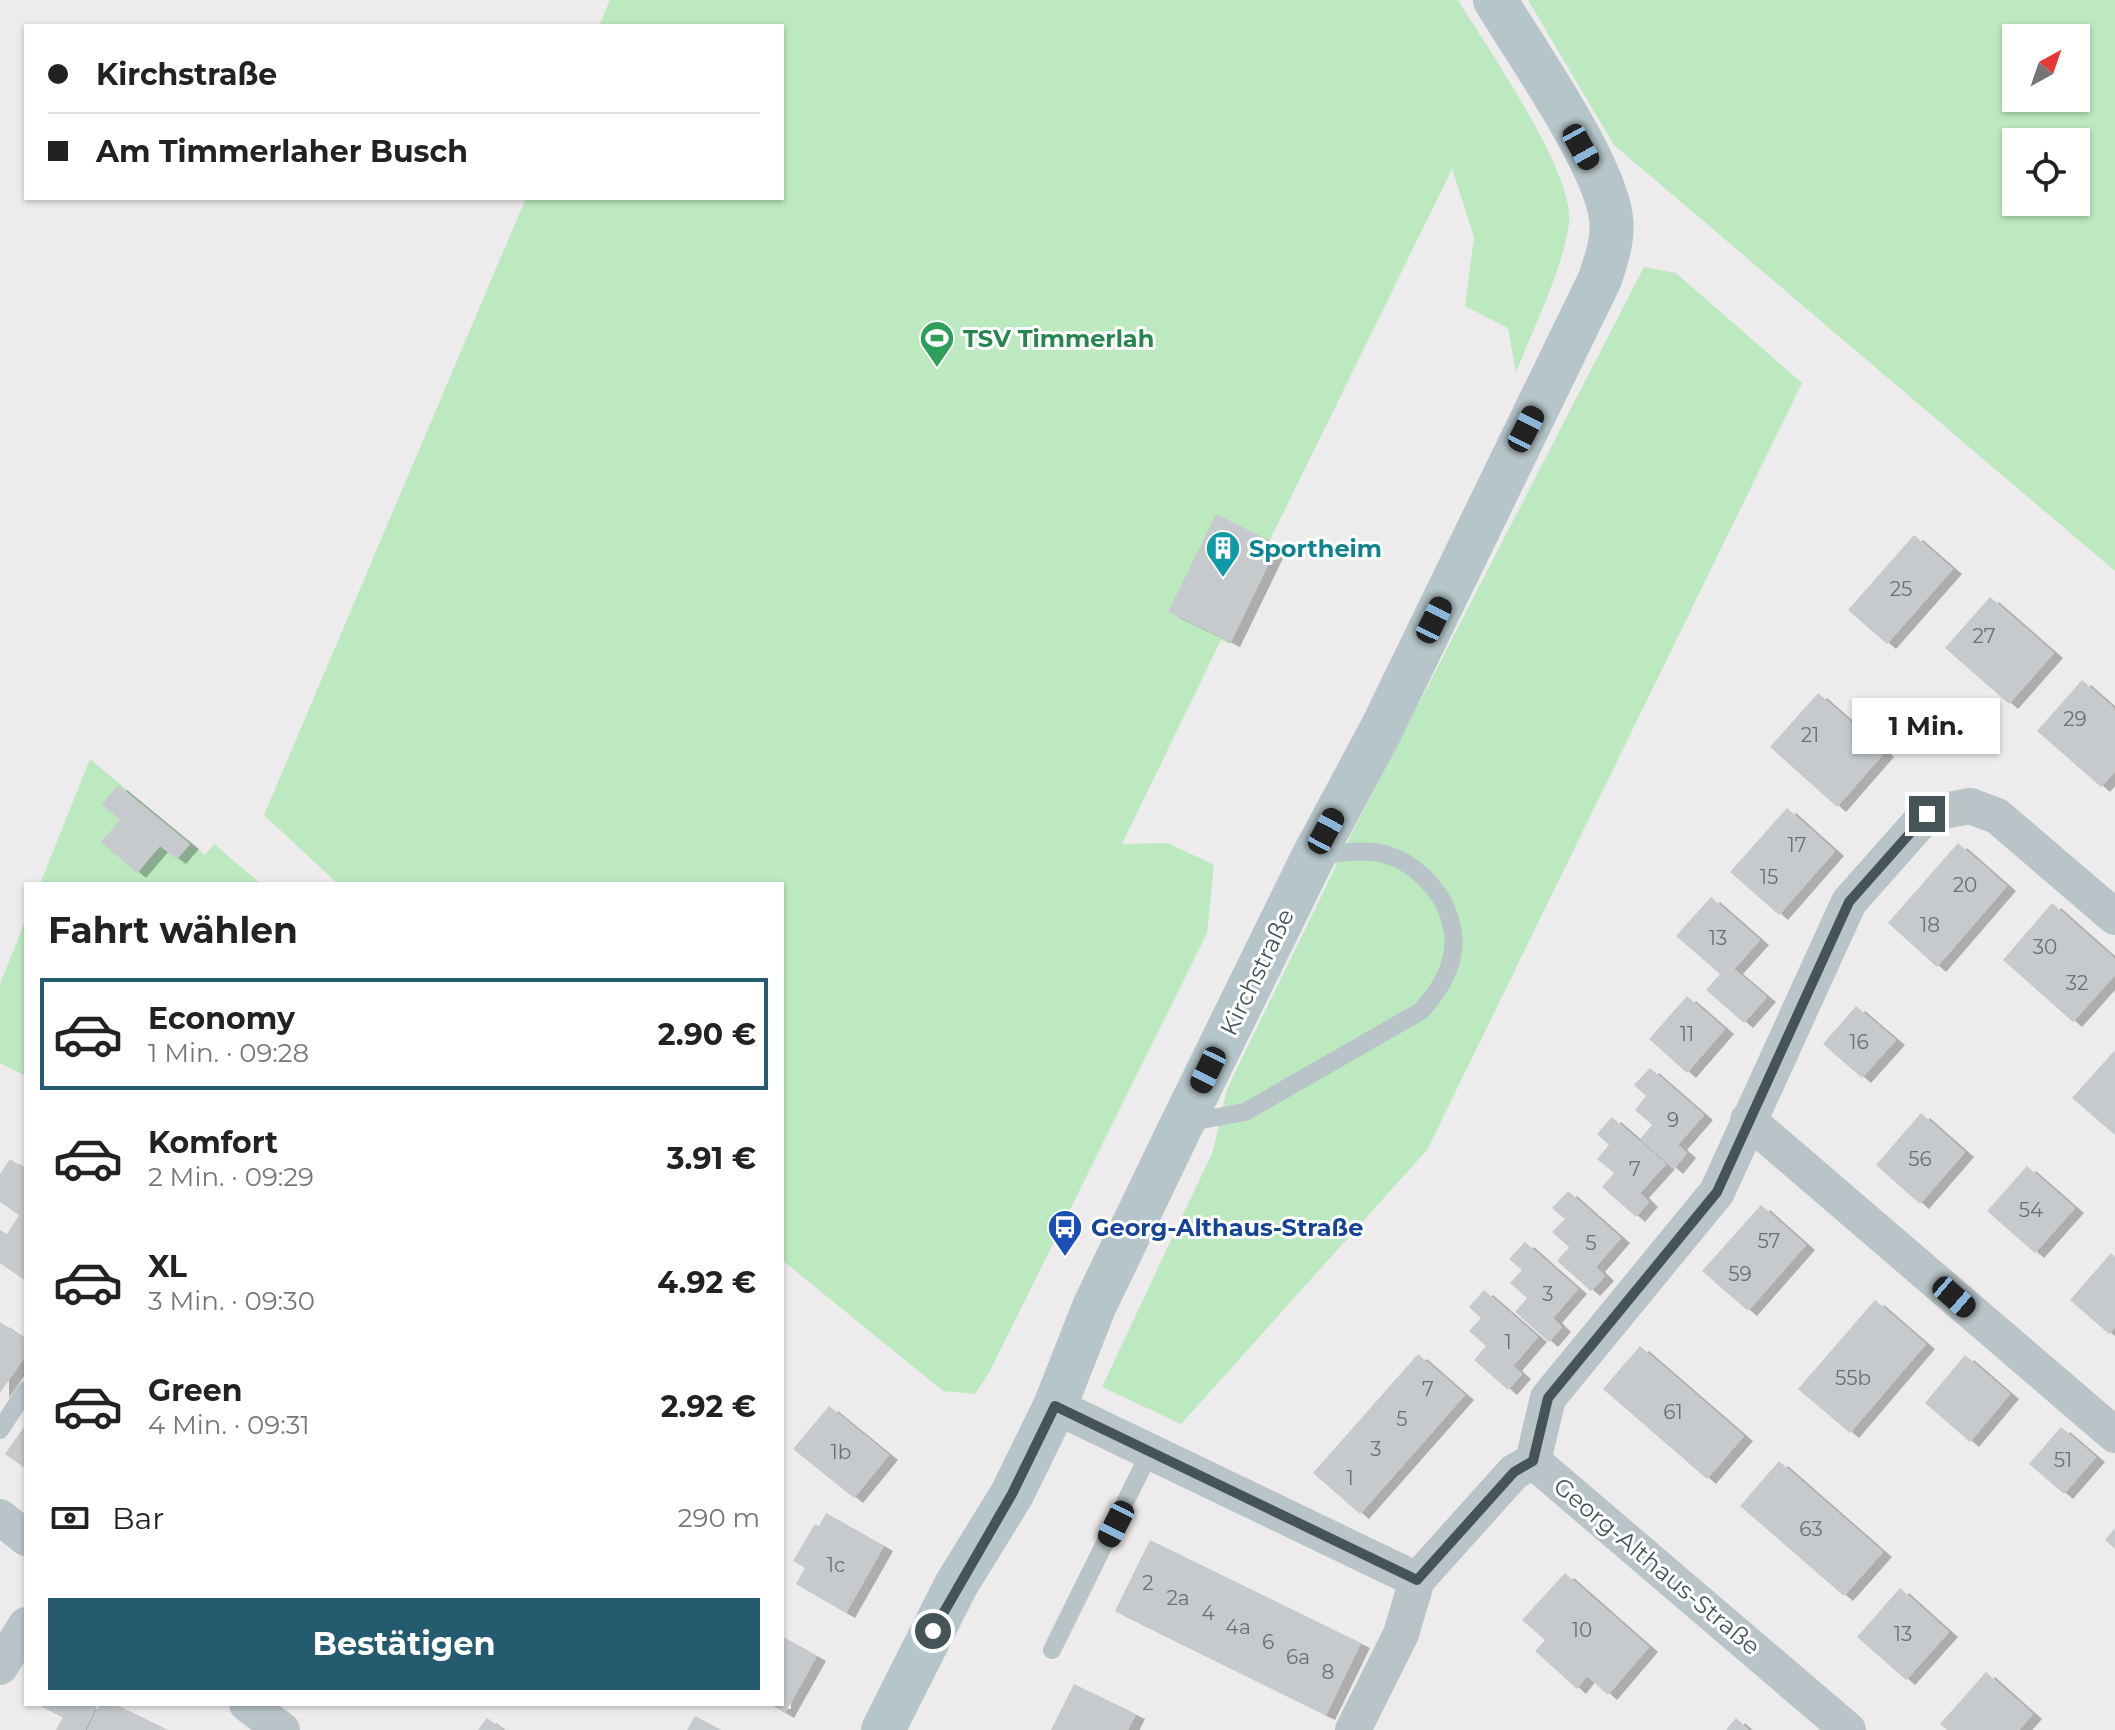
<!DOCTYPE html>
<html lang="de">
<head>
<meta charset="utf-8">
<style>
  body { margin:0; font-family:Montserrat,sans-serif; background:#f6f6f6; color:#222; height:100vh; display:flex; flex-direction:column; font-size:30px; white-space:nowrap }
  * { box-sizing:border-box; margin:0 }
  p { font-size:26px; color:#767676 }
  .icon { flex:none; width:44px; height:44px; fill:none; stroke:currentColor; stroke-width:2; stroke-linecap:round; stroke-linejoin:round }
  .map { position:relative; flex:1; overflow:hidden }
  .sheet { position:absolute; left:24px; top:882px; width:760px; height:824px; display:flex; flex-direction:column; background:#fff; border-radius:0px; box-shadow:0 2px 6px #0004 }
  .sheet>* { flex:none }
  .top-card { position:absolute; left:24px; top:24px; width:760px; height:176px; border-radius:0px; box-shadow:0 2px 6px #0004; display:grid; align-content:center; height:176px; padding:0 24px; background:#fff }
  .needle { width:52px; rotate:40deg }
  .tools { position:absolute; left:2002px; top:24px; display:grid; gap:16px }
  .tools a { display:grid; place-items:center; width:88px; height:88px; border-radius:0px; background:#fff; box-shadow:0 2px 6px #0004; font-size:40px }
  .end { position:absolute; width:36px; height:36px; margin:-18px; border:10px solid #465457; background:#fff; box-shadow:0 0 0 4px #fff }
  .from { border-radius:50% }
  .bubble { position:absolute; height:56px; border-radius:0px; background:#fff; box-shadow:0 2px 6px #0004; font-size:26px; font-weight:700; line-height:56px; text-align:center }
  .car { position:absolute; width:24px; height:48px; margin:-24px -12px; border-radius:10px; box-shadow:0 0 6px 2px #0007; background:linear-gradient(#222 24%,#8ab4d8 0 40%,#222 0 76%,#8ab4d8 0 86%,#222 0) }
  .top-card b { display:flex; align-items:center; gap:28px; height:76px; font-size:30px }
  .top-card b+b { border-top:2px solid #e0e0e0 }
  .top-card i { width:20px; height:20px; background:#222 }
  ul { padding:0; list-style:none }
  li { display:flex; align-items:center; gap:24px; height:112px; margin:0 16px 12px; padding:0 8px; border:4px solid transparent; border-radius:0px }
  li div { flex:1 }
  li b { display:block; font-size:30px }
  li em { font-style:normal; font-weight:700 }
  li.active { border-color:#255b6e }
  li>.icon { width:72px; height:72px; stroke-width:1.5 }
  h2 { padding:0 24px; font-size:36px; line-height:96px }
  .pay { display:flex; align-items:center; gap:20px; height:88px; padding:0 24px; font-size:30px }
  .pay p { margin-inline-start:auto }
  .action { display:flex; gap:16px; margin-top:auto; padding:16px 24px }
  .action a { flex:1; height:92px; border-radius:0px; background:#255b6e; color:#fff; font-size:32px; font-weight:700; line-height:92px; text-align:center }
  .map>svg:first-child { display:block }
  .green { fill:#bce9c0; fill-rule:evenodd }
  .building { fill:#c6cacd; filter:url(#shadow) }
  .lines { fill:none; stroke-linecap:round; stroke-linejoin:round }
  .lane { stroke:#b8c4c7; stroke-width:18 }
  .street { stroke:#b8c4c7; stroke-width:36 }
  .secondary { stroke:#b5c5c9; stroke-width:44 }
  .route { stroke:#465457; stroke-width:10 }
  .labels { text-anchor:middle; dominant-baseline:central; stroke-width:6; stroke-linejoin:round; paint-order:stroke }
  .number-label { font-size:20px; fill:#667274 }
  .leisure-label { font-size:24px; font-weight:bold; fill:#27864d; stroke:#fff; text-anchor:start }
  .culture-label { font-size:24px; font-weight:bold; fill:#0d838f; stroke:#fff; text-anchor:start }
  .street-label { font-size:24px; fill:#465457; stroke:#fff }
  .transit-label { font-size:24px; font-weight:bold; fill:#164399; stroke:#fff; text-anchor:start }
</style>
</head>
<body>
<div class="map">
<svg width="2115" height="1730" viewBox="0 0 2115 1730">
  <defs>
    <filter id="shadow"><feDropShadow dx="9" dy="5" stdDeviation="0" flood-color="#0004"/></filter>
  </defs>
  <rect width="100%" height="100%" fill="#eeebec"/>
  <!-- green -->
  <path class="green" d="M610,0H1458C1486,46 1575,173 1569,223C1562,273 1534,325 1516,373L1508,328L1465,306L1474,237L1452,169L1270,540L1279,545L1230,644L1221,640L1122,844L1168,843L1214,865L1207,933L990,1371L975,1394L943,1391L782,1260V884H338L264,815L526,198H782V26H599Z
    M1528,0H2115V571L1614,145ZM2016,38H2076V98H2016ZM2016,142H2076V202H2016Z
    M1644,267L1676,273L1802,383L1427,1150L1181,1424L1102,1387L1213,1151L1227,1089L1354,829Z
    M90,759L205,855L214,844L261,884H40Z
    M26,919V1076L0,1063V984Z"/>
  <!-- building -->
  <path class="building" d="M1216,514L1278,545L1231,642L1168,612Z
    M1914,535L1953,569L1887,644L1848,610Z
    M1990,597L2054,653L2009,704L1945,648Z
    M2082,680L2115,709V771L2101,787L2037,731Z
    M1818,693L1885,752L1837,807L1770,747Z
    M118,785L190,844L177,859L160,846L137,873L101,842L120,820L102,804Z
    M1787,808L1835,851L1779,915L1730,872Z
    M1958,843L2007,886L1937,967L1888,923Z
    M1711,897L1760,940L1734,969L1767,997L1744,1023L1706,990L1720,974L1676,936Z
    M2052,903L2115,959V975L2073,1022L2003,960Z
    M1687,996L1725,1029L1687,1073L1649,1039Z
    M1856,1006L1896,1040L1862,1078L1823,1044Z
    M2115,1050V1135L2072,1098Z
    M1650,1068L1704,1115L1678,1145L1687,1153L1674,1169L1640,1139L1652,1125L1635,1110L1646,1096L1634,1085Z
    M1921,1113L1965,1152L1920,1204L1876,1165Z
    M1612,1117L1666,1164L1640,1193L1649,1202L1636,1217L1602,1187L1614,1173L1597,1159L1609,1145L1597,1134Z
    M10,1159L26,1170V1281L0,1263V1230L7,1234L19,1215L0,1202V1174Z
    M2027,1166L2075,1208L2035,1253L1987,1211Z
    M1568,1191L1621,1238L1596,1267L1605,1276L1591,1291L1557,1261L1569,1247L1552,1232L1565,1219L1552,1208Z
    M1761,1205L1806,1245L1748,1311L1702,1271Z
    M1525,1242L1578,1289L1553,1318L1562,1327L1549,1342L1515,1312L1527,1298L1510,1283L1522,1270L1509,1259Z
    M2111,1253L2115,1257V1327L2109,1334L2070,1300Z
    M1484,1290L1538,1337L1513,1366L1522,1374L1508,1390L1474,1360L1486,1346L1469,1331L1481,1318L1469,1307Z
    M1875,1300L1926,1344L1850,1433L1798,1389Z
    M0,1322L26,1340V1355L0,1393Z
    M1640,1346L1744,1436L1707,1479L1603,1389Z
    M1418,1354L1465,1395L1360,1514L1313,1473Z
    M1965,1355L2010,1394L1970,1442L1925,1403Z
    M829,1406L889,1455L854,1498L793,1449Z
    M26,1424V1469L5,1454Z
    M2061,1427L2096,1457L2064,1494L2029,1464Z
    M1779,1461L1883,1552L1844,1596L1740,1506Z
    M826,1513L884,1546L846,1613L796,1584L805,1568L793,1561L815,1524L819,1526Z
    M2115,1528V1549L2105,1540Z
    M1150,1540L1361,1643L1326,1715L1115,1611Z
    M1565,1573L1649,1647L1608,1695L1587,1676L1577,1689L1535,1651L1545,1640L1522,1620Z
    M1900,1588L1949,1632L1906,1680L1857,1637Z
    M782,1636L817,1656L785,1713L770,1704H782Z
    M1986,1672L2033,1714L2019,1730H1947L1940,1724Z
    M1074,1684L1136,1714L1128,1730H1051Z
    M37,1704H98L85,1730H56L63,1717Z
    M100,1704H115L168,1730H87Z
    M695,1716L721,1730H687Z
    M487,1718L503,1730H478Z
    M1736,1718L1749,1730H1726Z"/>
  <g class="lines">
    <!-- lane -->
    <path class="lane" d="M1185,1123L1245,1112L1421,1011C1434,996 1444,983 1450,964C1465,918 1429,866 1384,854C1363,848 1338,854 1316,856
      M0,1430L26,1390
      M1052,1650L1150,1452"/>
    <!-- street -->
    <path class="street" d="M1748,1120L2115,1435
      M1055,1406L1417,1580L1514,1472L1533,1461L1848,1730
      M1533,1461L1548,1398L1717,1192L1849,902L1927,814L1970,806L1997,816L2115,917
      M0,1517L26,1538
      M0,1667L26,1625
      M247,1704L282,1730
      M1353,1730L1401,1634L1417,1580"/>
    <!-- secondary -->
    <path class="secondary" d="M883,1730L956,1585L1012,1494L1055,1406L1094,1307L1182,1124L1313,857L1381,730L1600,279C1606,260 1614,239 1611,218C1605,164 1526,51 1495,0"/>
  </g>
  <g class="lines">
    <!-- route -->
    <path class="route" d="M933,1631L1012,1494L1055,1406L1417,1580L1514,1472L1533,1461L1548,1398L1717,1192L1849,902L1927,814"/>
  </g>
  <!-- icons -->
  <defs>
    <g id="stadium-pin" transform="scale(1.8)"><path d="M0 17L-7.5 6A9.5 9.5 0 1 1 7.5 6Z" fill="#2e9e5b" stroke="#fff"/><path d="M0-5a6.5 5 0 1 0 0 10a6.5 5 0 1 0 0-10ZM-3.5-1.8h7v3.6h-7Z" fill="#fff"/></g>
    <g id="building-pin" transform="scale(1.8)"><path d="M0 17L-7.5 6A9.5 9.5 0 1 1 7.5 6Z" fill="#0f9aa8" stroke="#fff"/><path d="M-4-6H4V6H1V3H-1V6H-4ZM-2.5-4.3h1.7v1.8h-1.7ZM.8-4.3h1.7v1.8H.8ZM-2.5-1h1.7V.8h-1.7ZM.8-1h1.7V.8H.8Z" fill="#fff"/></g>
    <g id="bus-pin" transform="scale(1.8)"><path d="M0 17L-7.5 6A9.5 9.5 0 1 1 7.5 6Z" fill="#1a4fb4" stroke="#fff"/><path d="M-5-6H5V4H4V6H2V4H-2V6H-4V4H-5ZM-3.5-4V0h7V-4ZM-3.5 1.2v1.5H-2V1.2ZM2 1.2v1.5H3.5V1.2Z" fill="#fff"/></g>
  </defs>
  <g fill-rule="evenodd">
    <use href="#stadium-pin" x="937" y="338"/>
    <use href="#building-pin" x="1223" y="548"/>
    <use href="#bus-pin" x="1065" y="1227"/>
  </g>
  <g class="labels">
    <!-- number labels -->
    <g class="number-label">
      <text x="1901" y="589">25</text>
      <text x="1984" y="636">27</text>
      <text x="2075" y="719">29</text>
      <text x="1810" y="735">21</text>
      <text x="1797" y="845">17</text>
      <text x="1769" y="877">15</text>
      <text x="1965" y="885">20</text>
      <text x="1930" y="925">18</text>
      <text x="1718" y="938">13</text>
      <text x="2045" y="947">30</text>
      <text x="2077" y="983">32</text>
      <text x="1687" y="1034">11</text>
      <text x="1859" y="1042">16</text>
      <text x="1673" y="1120">9</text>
      <text x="1920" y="1159">56</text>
      <text x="1635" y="1169">7</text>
      <text x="2031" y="1210">54</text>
      <text x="1769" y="1241">57</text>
      <text x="1591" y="1243">5</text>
      <text x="1740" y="1274">59</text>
      <text x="1548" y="1294">3</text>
      <text x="1508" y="1342">1</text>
      <text x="1853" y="1378">55b</text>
      <text x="1428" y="1389">7</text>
      <text x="1673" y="1412">61</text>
      <text x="1402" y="1419">5</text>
      <text x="1376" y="1449">3</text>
      <text x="841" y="1452">1b</text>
      <text x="2063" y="1460">51</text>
      <text x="1350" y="1478">1</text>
      <text x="1811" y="1529">63</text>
      <text x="836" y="1565">1c</text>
      <text x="1148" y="1583">2</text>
      <text x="1178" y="1598">2a</text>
      <text x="1208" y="1613">4</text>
      <text x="1238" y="1627">4a</text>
      <text x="1582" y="1630">10</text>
      <text x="1903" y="1634">13</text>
      <text x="1268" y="1642">6</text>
      <text x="1298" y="1657">6a</text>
      <text x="1328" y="1672">8</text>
    </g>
    <!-- leisure labels -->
    <g class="leisure-label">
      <text x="963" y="338">TSV Timmerlah</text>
    </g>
    <!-- culture labels -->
    <g class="culture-label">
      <text x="1249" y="548">Sportheim</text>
    </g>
    <!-- street labels -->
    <g class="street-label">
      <text transform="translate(1257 972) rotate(-64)">Kirchstraße</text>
      <text transform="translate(1657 1566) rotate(40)">Georg-Althaus-Straße</text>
    </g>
    <!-- transit labels -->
    <g class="transit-label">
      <text x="1091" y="1227">Georg-Althaus-Straße</text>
    </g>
  </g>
</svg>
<div class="tools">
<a><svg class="needle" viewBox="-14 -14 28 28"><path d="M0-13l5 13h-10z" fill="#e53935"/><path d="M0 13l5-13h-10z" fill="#767676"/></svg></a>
<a><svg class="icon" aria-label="locate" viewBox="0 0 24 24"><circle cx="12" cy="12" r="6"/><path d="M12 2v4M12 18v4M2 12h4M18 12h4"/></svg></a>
</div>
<i class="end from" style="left:933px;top:1631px"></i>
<i class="end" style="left:1927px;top:814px"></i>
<div class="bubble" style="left:1852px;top:698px;width:148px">1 Min.</div>
<i class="car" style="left:1581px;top:147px;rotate:151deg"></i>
<i class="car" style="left:1526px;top:429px;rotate:27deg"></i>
<i class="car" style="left:1434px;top:620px;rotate:26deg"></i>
<i class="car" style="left:1326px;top:831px;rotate:28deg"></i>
<i class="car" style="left:1208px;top:1070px;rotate:206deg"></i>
<i class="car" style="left:1954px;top:1297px;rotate:131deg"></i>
<i class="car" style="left:1116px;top:1524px;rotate:207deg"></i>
<div class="top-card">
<b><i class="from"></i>Kirchstraße</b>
<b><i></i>Am Timmerlaher Busch</b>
</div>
<section class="sheet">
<h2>Fahrt wählen</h2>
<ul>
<li class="active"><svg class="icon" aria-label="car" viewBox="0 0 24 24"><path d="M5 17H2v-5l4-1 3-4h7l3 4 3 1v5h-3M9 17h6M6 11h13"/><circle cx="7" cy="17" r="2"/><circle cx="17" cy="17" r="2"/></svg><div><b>Economy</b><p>1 Min. · 09:28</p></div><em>2.90 €</em></li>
<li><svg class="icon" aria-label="car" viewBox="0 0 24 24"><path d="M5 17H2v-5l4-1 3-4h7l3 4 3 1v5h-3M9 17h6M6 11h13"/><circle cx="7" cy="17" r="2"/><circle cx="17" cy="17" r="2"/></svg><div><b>Komfort</b><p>2 Min. · 09:29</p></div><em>3.91 €</em></li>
<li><svg class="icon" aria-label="car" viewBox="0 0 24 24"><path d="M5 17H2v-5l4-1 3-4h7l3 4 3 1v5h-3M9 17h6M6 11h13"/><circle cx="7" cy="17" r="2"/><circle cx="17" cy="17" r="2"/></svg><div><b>XL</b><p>3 Min. · 09:30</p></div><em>4.92 €</em></li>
<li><svg class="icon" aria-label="car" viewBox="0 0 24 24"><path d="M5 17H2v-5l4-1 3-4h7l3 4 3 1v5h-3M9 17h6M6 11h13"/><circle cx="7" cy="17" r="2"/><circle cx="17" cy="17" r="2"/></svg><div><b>Green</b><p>4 Min. · 09:31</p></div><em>2.92 €</em></li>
</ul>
<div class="pay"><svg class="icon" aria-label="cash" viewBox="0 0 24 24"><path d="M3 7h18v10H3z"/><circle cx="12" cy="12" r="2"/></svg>Bar<p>290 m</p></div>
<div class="action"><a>Bestätigen</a></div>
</section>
</div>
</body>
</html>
